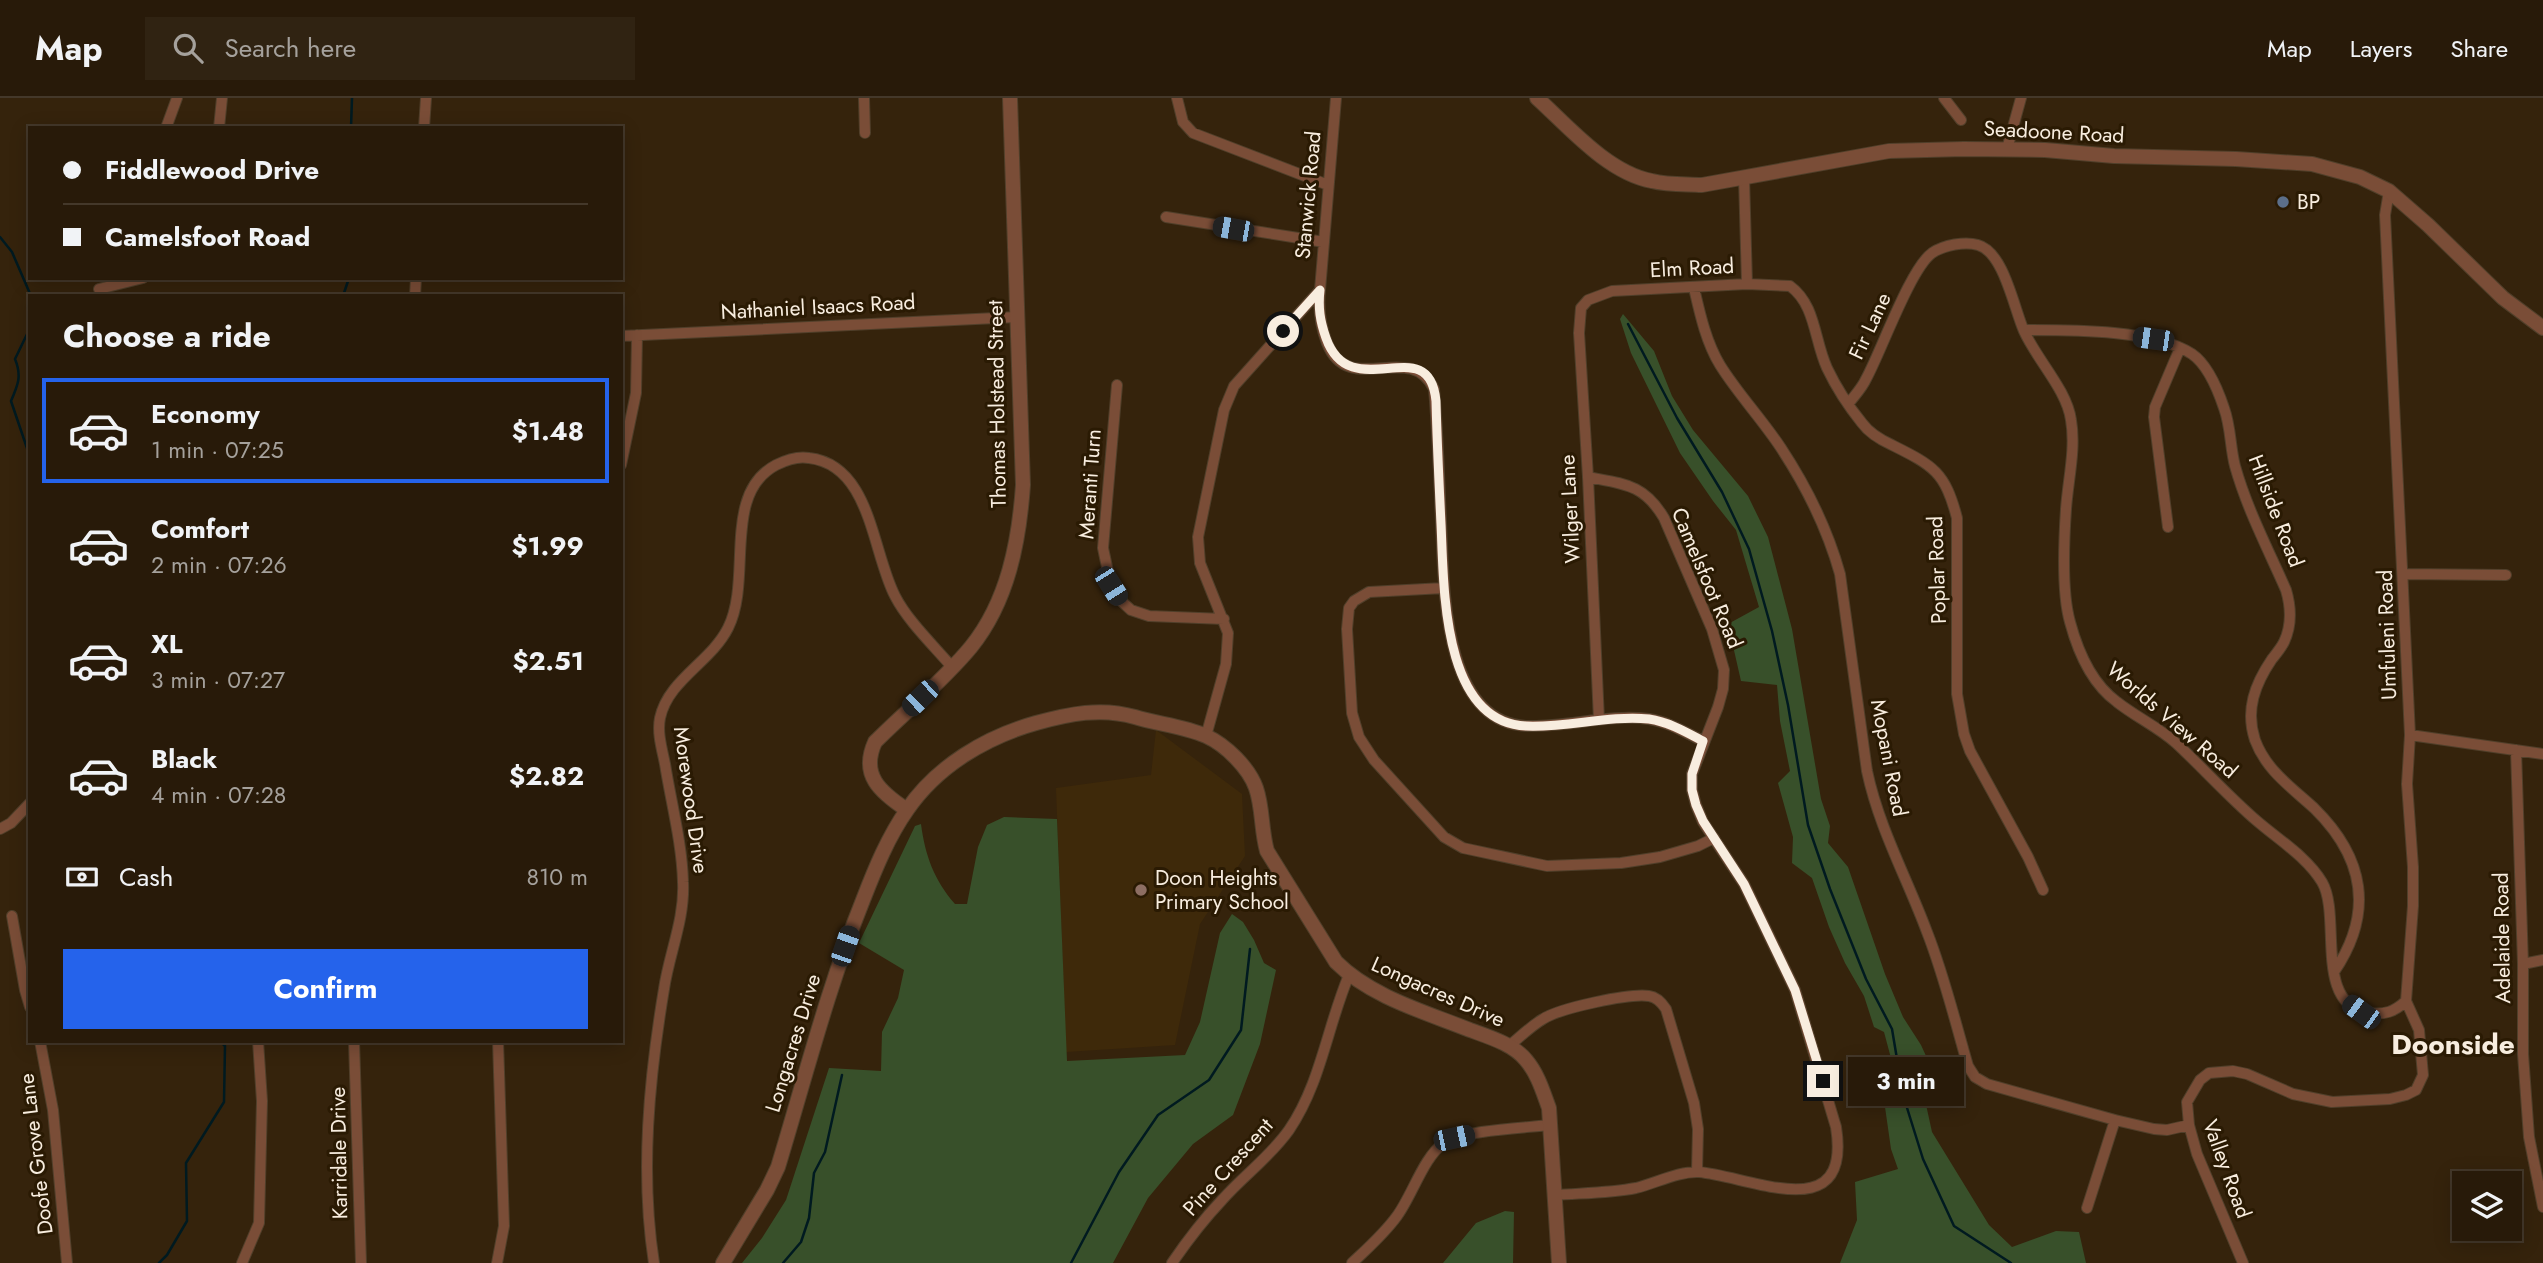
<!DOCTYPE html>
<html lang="en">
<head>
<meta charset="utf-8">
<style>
  body { margin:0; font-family:Jost,sans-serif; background:#302312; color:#f1f3f6; height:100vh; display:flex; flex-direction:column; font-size:26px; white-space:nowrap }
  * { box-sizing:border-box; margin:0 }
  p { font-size:23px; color:#a5a19c }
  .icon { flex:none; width:38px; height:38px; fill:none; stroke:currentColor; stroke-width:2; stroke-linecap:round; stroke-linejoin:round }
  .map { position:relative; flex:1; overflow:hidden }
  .details { position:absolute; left:28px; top:196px; width:595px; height:749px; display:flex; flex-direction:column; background:#281a09; border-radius:0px; box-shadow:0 4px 18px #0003,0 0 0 2px #44382a }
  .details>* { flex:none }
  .guide { position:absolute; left:28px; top:28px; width:595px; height:154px; border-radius:0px; box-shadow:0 4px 18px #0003,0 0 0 2px #44382a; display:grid; align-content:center; height:154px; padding:0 35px; background:#281a09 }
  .fabs { position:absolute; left:2452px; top:1073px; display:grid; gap:14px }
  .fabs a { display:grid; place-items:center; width:70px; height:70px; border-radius:0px; background:#281a09; box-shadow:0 4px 18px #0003,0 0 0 2px #44382a; font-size:35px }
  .end { position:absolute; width:32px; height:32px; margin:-16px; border:9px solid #f8eddf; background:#111; box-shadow:0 0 0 4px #111 }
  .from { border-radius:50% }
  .bubble { position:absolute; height:49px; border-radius:0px; background:#281a09; box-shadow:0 4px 18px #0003,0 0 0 2px #44382a; font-size:23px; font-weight:700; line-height:49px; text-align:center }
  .car { position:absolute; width:21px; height:42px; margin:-21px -10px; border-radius:9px; box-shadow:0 0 5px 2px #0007; background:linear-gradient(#222 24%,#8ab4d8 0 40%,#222 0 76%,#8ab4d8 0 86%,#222 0) }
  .guide b { display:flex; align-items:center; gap:24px; height:66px; font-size:26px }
  .guide b+b { border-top:2px solid #44382a }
  .guide i { width:18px; height:18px; background:#f1f3f6 }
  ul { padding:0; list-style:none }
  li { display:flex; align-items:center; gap:21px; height:105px; margin:0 14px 10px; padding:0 21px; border:4px solid transparent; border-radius:0px }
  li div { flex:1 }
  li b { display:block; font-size:26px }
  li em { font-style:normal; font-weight:700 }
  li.on { border-color:#2563eb }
  li>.icon { width:63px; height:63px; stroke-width:1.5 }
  h2 { padding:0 35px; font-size:32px; line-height:84px }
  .pay { display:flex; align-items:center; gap:18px; height:77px; padding:0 35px; font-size:26px }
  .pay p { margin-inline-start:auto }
  .primary-button { display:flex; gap:14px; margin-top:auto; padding:14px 35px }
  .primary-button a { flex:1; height:80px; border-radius:0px; background:#2563eb; color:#fff; font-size:28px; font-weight:700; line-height:80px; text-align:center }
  header { display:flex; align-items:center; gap:42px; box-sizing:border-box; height:98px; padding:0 35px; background:#281a09; border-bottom:2px solid #44382a }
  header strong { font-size:33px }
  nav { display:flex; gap:38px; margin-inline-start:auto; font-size:24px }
  .search { width:490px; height:63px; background:#302312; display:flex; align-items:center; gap:18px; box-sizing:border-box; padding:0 24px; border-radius:0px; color:#a5a19c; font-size:26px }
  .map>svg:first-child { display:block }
  .built { fill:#3e290a }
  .green { fill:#38502a }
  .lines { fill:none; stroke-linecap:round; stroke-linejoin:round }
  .stream { stroke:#001a20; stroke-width:2.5 }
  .minor-casing { stroke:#503f2a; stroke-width:12 }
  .tertiary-casing { stroke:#503f2a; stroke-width:16 }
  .minor { stroke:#7a4d37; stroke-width:10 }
  .tertiary { stroke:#7a4d37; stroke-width:14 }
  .route { stroke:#f8eddf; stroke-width:9 }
  .service-dot { fill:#5c6f8a; stroke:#2a1a03; stroke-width:2.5 }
  .education-dot { fill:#8d6e63; stroke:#2a1a03; stroke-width:2.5 }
  .labels { text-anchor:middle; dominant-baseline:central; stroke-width:6; stroke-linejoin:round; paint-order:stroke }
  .street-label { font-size:21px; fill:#f8eddf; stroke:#2a1a03 }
  .poi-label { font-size:21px; fill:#f8eddf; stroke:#2a1a03; text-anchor:start }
  .district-label { font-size:28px; font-weight:bold; fill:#f8eddf; stroke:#2a1a03 }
</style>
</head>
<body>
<header>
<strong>Map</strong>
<div class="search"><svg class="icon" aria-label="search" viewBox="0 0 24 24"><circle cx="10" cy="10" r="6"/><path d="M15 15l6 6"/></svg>Search here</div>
<nav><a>Map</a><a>Layers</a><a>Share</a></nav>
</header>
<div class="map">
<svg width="2543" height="1165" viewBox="0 0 2543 1165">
  <rect width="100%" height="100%" fill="#35230c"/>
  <!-- built -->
  <path class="built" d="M1156,632L1242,696L1245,758L1200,826L1175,947L1066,954L1056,690L1151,677Z"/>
  <!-- green -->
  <path class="green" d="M1623,216L1654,253L1672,298L1693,332L1748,398L1768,439L1792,531L1821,701L1830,728L1828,745L1848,769L1885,876L1903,919L1921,947L1937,982L1925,1002L1932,1034L1989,1127L2012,1149L2056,1133L2079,1134L2086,1165H1840L1857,1122L1855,1084L1898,1071L1891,1051L1881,981L1892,964L1884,934L1874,929L1864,898L1845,865L1829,829L1812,780L1792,765L1793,739L1778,685L1790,673L1780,623L1777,587L1741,583L1728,526L1759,509L1736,432L1713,403L1680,355L1631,255L1620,221Z
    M1004,719L1057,721L1067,963L1185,957L1200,924L1220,835L1232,816L1243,824L1254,842L1264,865L1276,872L1260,946L1233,1017L1193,1046L1148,1100L1113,1165H742L762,1140L786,1102L829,970L881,973L882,934L898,900L904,872L859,845L915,728L921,726C925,757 934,782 955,806H967L978,749L987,727Z
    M1505,1113L1514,1114L1513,1165H1443L1476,1125Z"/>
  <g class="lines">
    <!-- stream -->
    <path class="stream" d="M351,30L352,0
      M0,139L12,154L31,198
      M343,198L349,180
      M1628,226L1677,320L1722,394L1749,451L1772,533L1788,607L1808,727L1830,791L1866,881L1892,931L1903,997L1923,1061L1954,1128L2011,1165
      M30,230L15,261C22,278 18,287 11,303L30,359
      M159,1165L167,1157L187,1123L186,1065L224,1004L225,948L220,943
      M783,1165L801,1144L809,1120L814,1075L825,1054L842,977
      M1071,1165L1119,1074L1158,1017L1209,982L1241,932L1250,851"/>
    <!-- minor casing -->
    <g class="minor-casing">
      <path id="minor" d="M864,0L865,35
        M1177,0L1183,24L1193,35L1328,87
        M1336,0L1320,192C1318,211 1320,227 1327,245C1349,301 1410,241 1434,291C1438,335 1439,380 1441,424C1444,484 1441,626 1528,628C1568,629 1609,616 1649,621C1669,624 1686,635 1703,643
        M1944,0L1961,22
        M166,30L177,0
        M219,30L222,0
        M424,30L426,0
        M2007,51L2021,0
        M1744,79L1747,186
        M1166,119L1324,144
        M1694,190C1700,216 1706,244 1720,267C1738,296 1762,321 1781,350C1806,388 1828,433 1840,476L1867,673C1879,730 1907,780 1927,834C1944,877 1955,923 1968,968L1975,979L1987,986L2115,1022L2154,1031L2167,1032L2189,1027
        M99,191L143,180
        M415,198L416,180
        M2024,232C2068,232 2155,231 2192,256C2208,267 2218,292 2224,310C2231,329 2230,349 2235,368C2247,411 2268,451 2286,492C2291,509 2292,527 2284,544C2281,550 2276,556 2272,561C2255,586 2245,612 2255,642C2266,672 2291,689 2314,710C2365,760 2374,815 2334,874
        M621,238L1017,219
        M1117,287L1103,450L1111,488L1119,501L1131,512L1149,518L1224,521
        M1849,305C1855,297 1862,290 1866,281C1881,254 1910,171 1932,155C1944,147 1965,143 1978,147C2004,154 2014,211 2024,233C2037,262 2067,292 2071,322C2076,351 2068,382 2066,411C2064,441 2062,496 2070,524C2078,554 2091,585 2117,604C2136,619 2158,629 2176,645C2203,670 2229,699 2257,723C2279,742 2307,759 2322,784C2342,818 2313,906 2368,915C2385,917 2394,914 2406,903
        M621,367L636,295L637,237
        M2168,429L2154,319L2155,309L2180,250
        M2404,476L2506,477
        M1444,490L1369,494L1354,503L1349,510L1347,531L1352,615L1359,639L1374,662L1444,739L1463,750L1547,768L1621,765L1660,759L1698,748L1714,740
        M1599,622L1588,379L1579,235L1581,210L1588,202L1612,193L1747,186L1790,188C1816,207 1814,242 1827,270C1836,289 1849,309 1862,325C1870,336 1881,342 1892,347C1934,368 1945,374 1957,420V596L1964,636L1970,653L2028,759L2043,792
        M2410,637L2543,656
        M1206,638L1226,566L1228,535L1200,465L1198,439L1224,312L1234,288L1320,192
        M2516,652L2523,866V956L2529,1039L2543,1109
        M0,731L11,725L30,705
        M12,818L25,892L30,909
        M2523,866L2543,862
        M40,943L53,1012L67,1165
        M354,943L361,1165
        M1509,948C1520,939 1531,928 1543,921C1560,910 1630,895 1649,898C1657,899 1662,905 1666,911L1694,1005L1698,1031L1697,1074
        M1556,1097C1583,1095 1610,1095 1636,1090C1656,1085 1679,1073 1699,1074C1752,1079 1852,1130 1836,1029L1795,892L1744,786L1703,724L1696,707L1692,692V676L1718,609L1723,591L1724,572L1712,531L1664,420C1644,386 1624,386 1588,379
        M2087,1110L2115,1022
        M242,1165L259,1125L262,1003L258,943
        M497,1165L504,1128L498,943
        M654,1165C640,1075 649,981 664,891C669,856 685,821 683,784C682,745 671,704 665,666C662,651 657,635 660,620C668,582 711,564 728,530C753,481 721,396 776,367C786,362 798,358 809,360C871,367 872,454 895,498C907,522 934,548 952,569
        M1172,1165C1187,1143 1204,1121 1222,1102C1243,1078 1270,1059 1289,1032C1321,985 1327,929 1349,877
        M1352,1165C1368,1150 1384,1136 1397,1118C1412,1098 1424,1058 1444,1045C1464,1032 1524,1030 1550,1027
        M2243,1165L2197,1056L2189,1027L2187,1004L2200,982L2209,975L2233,973L2247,976L2293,996L2332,1004L2390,1001L2406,997L2416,992L2423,977L2419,932L2406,903L2413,808V769L2407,686L2410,637L2385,117L2389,93"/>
    </g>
    <!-- tertiary casing -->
    <g class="tertiary-casing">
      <path id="tertiary" d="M1537,0C1569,29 1608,75 1652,83C1668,87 1685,86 1702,87L1889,53L1964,51L2045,52L2114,58L2236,61L2312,66L2360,79L2389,93L2428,127L2503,200L2543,230
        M907,712C880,694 860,677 875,644C907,612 943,583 971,549C1008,503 1019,444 1023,387L1010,0
        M723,1165L767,1092L778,1069C805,980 828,889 863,802C875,771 888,739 907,712C937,668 986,639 1036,625C1069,616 1101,609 1135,619C1157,626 1184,628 1206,638C1226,647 1249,670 1256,690C1263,710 1261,732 1267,753L1336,864C1371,899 1425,914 1470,932C1489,939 1513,946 1526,962C1538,976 1543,994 1549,1010L1559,1165"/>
    </g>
    <!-- minor -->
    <use href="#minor" class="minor"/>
    <!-- tertiary -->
    <use href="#tertiary" class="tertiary"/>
  </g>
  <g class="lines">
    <!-- route -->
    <path class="route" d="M1283,233L1320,192C1318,210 1320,223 1326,240C1351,310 1429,230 1436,303C1437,344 1439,385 1441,426C1444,486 1441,624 1526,628C1567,630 1608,617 1649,621C1669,624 1686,634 1703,643L1692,676V692L1696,707L1703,723L1744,786L1795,892L1823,983"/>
  </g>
  <!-- markers -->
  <circle class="service-dot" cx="2283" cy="104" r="7"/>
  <circle class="education-dot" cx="1141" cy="792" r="7"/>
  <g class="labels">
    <!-- street labels -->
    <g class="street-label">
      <text transform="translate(2054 34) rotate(3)">Seadoone Road</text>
      <text transform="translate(1308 97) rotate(-85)">Stanwick Road</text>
      <text transform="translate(1692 170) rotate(-3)">Elm Road</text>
      <text transform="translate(818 209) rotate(-3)">Nathaniel Isaacs Road</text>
      <text transform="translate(1870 228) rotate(-65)">Fir Lane</text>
      <text transform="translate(997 306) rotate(-91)">Thomas Holstead Street</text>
      <text transform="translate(1090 386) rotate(-86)">Meranti Turn</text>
      <text transform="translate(1570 411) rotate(-93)">Wilger Lane</text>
      <text transform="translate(2276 413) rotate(69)">Hillside Road</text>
      <text transform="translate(1937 472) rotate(-92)">Poplar Road</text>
      <text transform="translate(1707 480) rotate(67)">Camelsfoot Road</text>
      <text transform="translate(2387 537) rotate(-92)">Umfuleni Road</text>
      <text transform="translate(2172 622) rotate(41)">Worlds View Road</text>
      <text transform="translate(1889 660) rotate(79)">Mopani Road</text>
      <text transform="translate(691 702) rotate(82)">Morewood Drive</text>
      <text transform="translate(2502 840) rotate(-91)">Adelaide Road</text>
      <text transform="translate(1438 894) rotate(24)">Longacres Drive</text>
      <text transform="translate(793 945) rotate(-73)">Longacres Drive</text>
      <text transform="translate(339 1055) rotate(-91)">Karridale Drive</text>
      <text transform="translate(36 1056) rotate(-97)">Doofe Grove Lane</text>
      <text transform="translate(1228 1069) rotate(-48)">Pine Crescent</text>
      <text transform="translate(2227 1071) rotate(70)">Valley Road</text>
    </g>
    <!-- poi labels -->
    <g class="poi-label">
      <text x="2297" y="104">BP</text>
      <text x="1155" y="780">Doon Heights<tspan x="1155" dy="24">Primary School</tspan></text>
    </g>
    <!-- district labels -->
    <g class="district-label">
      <text x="2453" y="946">Doonside</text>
    </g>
  </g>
</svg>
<div class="fabs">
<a><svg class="icon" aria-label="layers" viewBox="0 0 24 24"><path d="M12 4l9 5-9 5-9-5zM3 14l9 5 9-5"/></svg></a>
</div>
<i class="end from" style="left:1283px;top:233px"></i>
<i class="end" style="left:1823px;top:983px"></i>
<div class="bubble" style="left:1848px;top:959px;width:116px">3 min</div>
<i class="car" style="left:1233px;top:131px;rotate:280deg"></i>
<i class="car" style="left:2153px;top:241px;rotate:278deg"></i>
<i class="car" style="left:1111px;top:488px;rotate:148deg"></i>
<i class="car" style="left:920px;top:600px;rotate:226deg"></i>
<i class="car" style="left:845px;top:848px;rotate:19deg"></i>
<i class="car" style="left:2361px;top:914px;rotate:306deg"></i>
<i class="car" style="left:1454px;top:1040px;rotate:78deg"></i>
<div class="guide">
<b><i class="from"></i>Fiddlewood Drive</b>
<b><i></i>Camelsfoot Road</b>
</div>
<section class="details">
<h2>Choose a ride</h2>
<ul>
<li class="on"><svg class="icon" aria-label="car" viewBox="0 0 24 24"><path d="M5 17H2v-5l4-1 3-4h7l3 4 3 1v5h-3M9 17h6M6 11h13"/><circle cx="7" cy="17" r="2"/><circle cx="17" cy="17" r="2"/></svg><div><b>Economy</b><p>1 min · 07:25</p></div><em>$1.48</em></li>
<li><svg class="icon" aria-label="car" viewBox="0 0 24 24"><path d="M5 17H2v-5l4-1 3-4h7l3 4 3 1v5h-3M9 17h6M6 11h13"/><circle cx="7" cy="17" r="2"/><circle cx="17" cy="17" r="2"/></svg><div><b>Comfort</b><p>2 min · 07:26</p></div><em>$1.99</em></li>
<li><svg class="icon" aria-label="car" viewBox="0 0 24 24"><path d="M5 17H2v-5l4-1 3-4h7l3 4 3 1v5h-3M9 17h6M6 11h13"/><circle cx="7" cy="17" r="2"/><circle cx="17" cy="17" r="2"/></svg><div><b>XL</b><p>3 min · 07:27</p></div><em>$2.51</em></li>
<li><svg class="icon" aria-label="car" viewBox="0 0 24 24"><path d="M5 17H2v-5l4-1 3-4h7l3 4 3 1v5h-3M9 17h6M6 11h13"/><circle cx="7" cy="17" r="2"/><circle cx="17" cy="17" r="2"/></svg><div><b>Black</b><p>4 min · 07:28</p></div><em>$2.82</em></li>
</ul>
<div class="pay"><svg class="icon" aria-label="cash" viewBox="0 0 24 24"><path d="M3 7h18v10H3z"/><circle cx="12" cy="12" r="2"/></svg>Cash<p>810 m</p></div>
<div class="primary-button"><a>Confirm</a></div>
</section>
</div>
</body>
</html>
